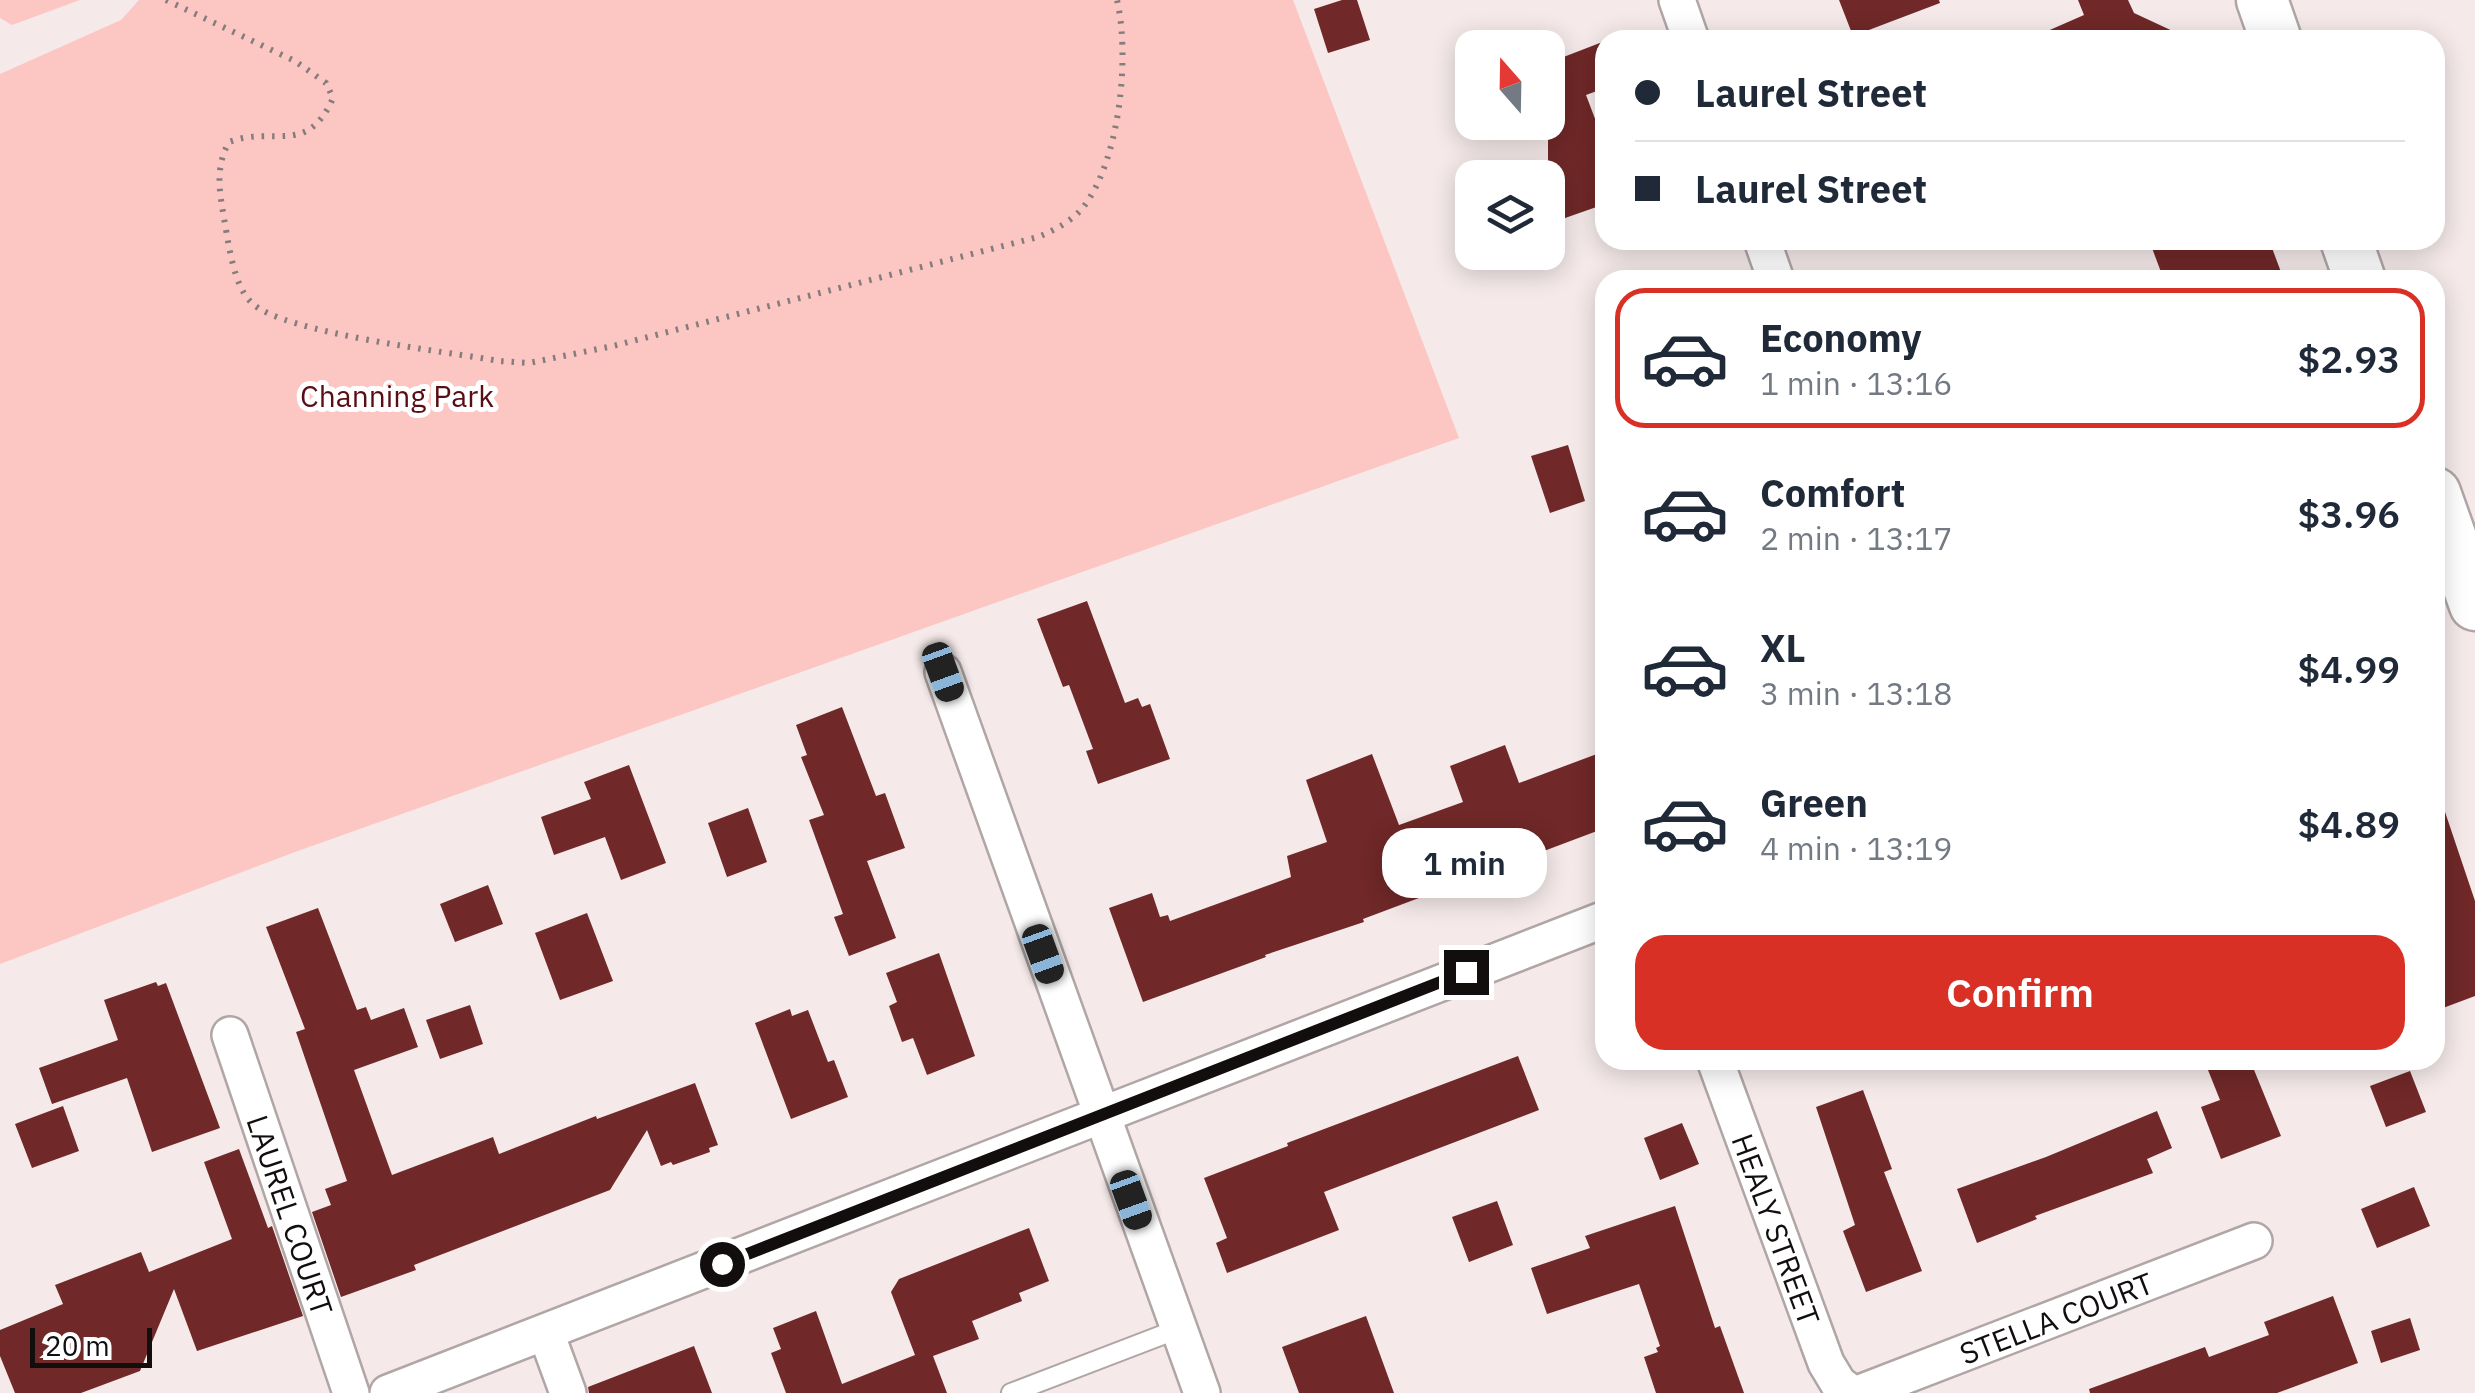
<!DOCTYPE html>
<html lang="en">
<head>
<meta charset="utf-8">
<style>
  body { margin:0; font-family:"IBM Plex Sans",sans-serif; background:#f2f2f3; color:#1f2937; height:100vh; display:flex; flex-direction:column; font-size:38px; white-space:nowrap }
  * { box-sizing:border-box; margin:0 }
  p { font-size:32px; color:#747a83 }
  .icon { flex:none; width:55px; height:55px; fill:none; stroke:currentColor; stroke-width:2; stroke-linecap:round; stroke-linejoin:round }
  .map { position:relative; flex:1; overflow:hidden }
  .details { position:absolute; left:1595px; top:270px; width:850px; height:800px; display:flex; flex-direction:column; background:#fff; border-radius:30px; box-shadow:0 5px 25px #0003 }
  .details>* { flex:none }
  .hud { position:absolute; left:1595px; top:30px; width:850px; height:220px; border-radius:30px; box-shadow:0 5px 25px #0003; display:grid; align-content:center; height:220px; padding:0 40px; background:#fff }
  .needle { width:65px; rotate:340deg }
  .controls { position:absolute; left:1455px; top:30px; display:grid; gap:20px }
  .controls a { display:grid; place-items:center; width:110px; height:110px; border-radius:20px; background:#fff; box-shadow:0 5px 25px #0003; font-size:50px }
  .scale { position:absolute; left:30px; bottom:25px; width:122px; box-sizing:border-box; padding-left:10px; border:5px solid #120e0e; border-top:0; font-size:28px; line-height:35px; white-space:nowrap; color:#120e0e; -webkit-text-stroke:8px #fff; paint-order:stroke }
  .end { position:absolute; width:45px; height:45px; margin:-22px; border:12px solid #120e0e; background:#fff; box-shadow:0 0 0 5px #fff }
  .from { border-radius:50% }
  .bubble { position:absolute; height:70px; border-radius:30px; background:#fff; box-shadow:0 5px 25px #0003; font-size:32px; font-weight:600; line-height:70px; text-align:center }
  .car { position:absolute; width:30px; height:60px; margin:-30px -15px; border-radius:12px; box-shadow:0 0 8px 2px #0007; background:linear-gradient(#222 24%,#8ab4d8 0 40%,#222 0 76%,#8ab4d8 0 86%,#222 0) }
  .hud b { display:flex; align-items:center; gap:35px; height:95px; font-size:38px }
  .hud b+b { border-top:2px solid #e0e1e3 }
  .hud i { width:25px; height:25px; background:#1f2937 }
  ul { padding:18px 0 0; list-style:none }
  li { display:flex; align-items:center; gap:30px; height:140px; margin:0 20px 15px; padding:0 20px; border:5px solid transparent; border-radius:30px }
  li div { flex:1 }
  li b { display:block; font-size:38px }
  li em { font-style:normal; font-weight:600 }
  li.on { border-color:#d93025 }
  li>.icon { width:90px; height:90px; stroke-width:1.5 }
  .primary-button { display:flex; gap:20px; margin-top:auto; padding:20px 40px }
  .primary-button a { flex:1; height:115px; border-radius:30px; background:#d93025; color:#fff; font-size:40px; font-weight:600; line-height:115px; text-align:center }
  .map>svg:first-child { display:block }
  .green { fill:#fcc6c3 }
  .building { fill:#702828 }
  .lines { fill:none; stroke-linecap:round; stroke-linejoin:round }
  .lane-casing { stroke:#b1a6a6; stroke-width:22 }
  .street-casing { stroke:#b1a6a6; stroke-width:40 }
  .secondary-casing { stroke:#b1a6a6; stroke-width:55 }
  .path { stroke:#857d7d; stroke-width:6; stroke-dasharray:2.5 8; stroke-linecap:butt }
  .lane { stroke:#fff; stroke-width:18 }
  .street { stroke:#fff; stroke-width:35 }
  .secondary { stroke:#fff; stroke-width:50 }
  .route { stroke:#120e0e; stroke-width:12 }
  .labels { text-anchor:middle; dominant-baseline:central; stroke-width:10; stroke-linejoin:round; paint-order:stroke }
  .park-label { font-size:30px; fill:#590e14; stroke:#fff }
  .street-label { font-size:30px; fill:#120e0e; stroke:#fff }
</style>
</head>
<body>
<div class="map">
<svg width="2475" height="1393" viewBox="0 0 2475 1393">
  <rect width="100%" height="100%" fill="#f5eae9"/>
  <!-- green -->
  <path class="green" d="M0,0H80L12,25L0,18Z
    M139,0H1293L1459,438L295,852L0,964V74L121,20Z"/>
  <!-- building -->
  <path class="building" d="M1342,0H1357L1370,40L1328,53L1314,9Z
    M1839,0H1939L1940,3L1853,36Z
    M2078,0H2128L2134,13L2192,40H2027L2084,15Z
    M1605,41V88L1586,95L1605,145V204L1548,224V63Z
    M2149,240H2269L2284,280H2164Z
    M1568,445L1585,501L1550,513L1531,456Z
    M1087,601L1125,703L1138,698L1142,707L1150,704L1170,759L1098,784L1086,751L1093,749L1069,685L1063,687L1037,619Z
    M842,707L876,796L885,793L905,848L867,861L896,938L849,956L834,917L843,914L809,820L824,815L801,757L807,755L796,725Z
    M1505,745L1519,783L1605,751V828L1363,919L1364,922L1265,955L1266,957L1143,1002L1109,908L1152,893L1160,917L1168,915L1170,921L1291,877L1287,856L1327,842L1306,780L1372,754L1399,825L1463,802L1450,766Z
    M629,765L666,863L621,880L605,837L554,855L541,817L591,799L584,782Z
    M2441,800L2475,901V996L2435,1011V801Z
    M748,808L767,862L727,877L708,823Z
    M488,885L503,924L455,942L440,904Z
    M318,908L357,1010L366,1007L371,1020L404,1008L418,1047L354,1070L392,1175L493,1137L499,1154L596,1116L597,1119L695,1083L718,1145L709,1148L710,1152L673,1165L671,1162L661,1166L647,1130L610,1190L414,1265L416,1270L341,1297L312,1212L331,1205L325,1189L347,1181L296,1032L305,1029L266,927Z
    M587,913L613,981L560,1000L535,933Z
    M939,953L975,1056L927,1075L913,1038L902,1042L889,1006L897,1002L886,973Z
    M156,982L158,986L166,983L220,1128L152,1152L127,1078L52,1104L39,1068L118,1040L104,1000Z
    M470,1005L483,1044L440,1059L426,1020Z
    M790,1009L792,1016L808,1010L828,1062L834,1060L848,1097L791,1119L755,1023Z
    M1518,1056L1539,1110L1324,1192L1339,1230L1227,1273L1216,1243L1227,1238L1204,1178L1288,1146L1287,1143Z
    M2204,1060H2250L2281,1136L2221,1159L2201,1107L2220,1100Z
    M2410,1071L2426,1112L2386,1127L2370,1086Z
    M1863,1090L1892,1169L1884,1172L1922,1271L1866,1292L1843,1231L1855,1225L1816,1107Z
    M63,1106L79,1151L32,1168L15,1124Z
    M2157,1111L2172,1148L2147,1159L2153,1173L2035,1216L2037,1219L1977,1243L1957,1189L2046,1157Z
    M1682,1123L1699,1164L1660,1180L1644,1138Z
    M239,1149L268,1228L272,1226L303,1316L197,1351L174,1289L140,1371L81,1393H15L0,1356V1330L63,1304L55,1285L141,1252L149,1272L232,1239L204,1162Z
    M2414,1187L2430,1226L2377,1248L2361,1209Z
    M1497,1201L1513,1245L1469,1262L1452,1217Z
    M1675,1206L1715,1328L1720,1326L1744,1393H1656L1644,1357L1658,1352L1656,1348L1660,1346L1639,1284L1547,1314L1531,1268L1590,1248L1585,1236Z
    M1029,1228L1049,1281L1019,1293L1022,1301L972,1321L979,1339L933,1356L947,1393H786L771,1353L781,1349L773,1328L816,1311L842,1384L915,1355L891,1292L899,1279Z
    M2333,1296L2358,1363L2277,1393H2090L2089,1389L2205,1347L2209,1357L2269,1335L2264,1322Z
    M1366,1316L1394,1393H1299L1282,1347Z
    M2410,1318L2420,1350L2381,1363L2371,1331Z
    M694,1346L712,1393H589L588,1387Z"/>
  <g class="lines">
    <!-- lane casing -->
    <g class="lane-casing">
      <path id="lane" d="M1011,1393L1178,1329"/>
    </g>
    <!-- street casing -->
    <g class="street-casing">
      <g id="street">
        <path d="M1677,0L1691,40"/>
        <path d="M1762,240L1776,280"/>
        <path d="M943,672L1202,1393"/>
        <path id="s1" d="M230,1035L351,1393"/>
        <path id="s2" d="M1715,1060L1826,1363L1838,1383L1851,1393"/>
        <path d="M546,1333L568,1393"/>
        <path d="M388,1393L1605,919"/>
        <path id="s3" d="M1860,1393L2254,1241"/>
      </g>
    </g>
    <!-- secondary casing -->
    <g class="secondary-casing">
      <path id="secondary" d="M2262,0L2276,40
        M2346,240L2360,280
        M2435,493L2475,605"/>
    </g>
    <!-- path -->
    <path class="path" d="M166,0L295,61L326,83L333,98C307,157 274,125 229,142C214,169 220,194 225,224C229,246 234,287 252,303C282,333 450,352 499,361L529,363L613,346L1038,237C1057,229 1076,219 1087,202C1120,154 1130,56 1117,0"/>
    <!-- lane -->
    <use href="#lane" class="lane"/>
    <!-- street -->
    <use href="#street" class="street"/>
    <!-- secondary -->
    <use href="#secondary" class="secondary"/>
  </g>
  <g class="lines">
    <!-- route -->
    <path class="route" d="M722,1264L1466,972"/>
  </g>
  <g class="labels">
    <!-- park labels -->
    <g class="park-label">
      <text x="397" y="395">Channing Park</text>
    </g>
    <!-- street labels -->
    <g class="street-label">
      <text stroke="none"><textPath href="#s1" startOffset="190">LAUREL COURT</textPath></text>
      <text stroke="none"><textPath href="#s2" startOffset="180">HEALY STREET</textPath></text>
      <text stroke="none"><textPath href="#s3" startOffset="210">STELLA COURT</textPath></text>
    </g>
  </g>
</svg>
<div class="controls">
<a><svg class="needle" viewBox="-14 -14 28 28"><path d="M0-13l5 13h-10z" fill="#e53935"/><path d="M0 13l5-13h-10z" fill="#747a83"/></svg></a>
<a><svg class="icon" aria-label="layers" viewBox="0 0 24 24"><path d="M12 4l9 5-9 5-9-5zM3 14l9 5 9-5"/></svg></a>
</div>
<div class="scale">20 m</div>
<i class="end from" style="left:722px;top:1264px"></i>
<i class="end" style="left:1466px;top:972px"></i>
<div class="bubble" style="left:1382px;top:828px;width:165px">1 min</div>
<i class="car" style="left:943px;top:672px;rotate:160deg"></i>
<i class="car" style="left:1043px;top:954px;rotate:160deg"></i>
<i class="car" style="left:1131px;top:1200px;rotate:160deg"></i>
<div class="hud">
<b><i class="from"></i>Laurel Street</b>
<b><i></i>Laurel Street</b>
</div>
<section class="details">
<ul>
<li class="on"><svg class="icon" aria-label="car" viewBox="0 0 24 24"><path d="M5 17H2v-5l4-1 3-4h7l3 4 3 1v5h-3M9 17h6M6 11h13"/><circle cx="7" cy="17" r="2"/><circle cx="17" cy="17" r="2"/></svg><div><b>Economy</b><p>1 min · 13:16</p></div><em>$2.93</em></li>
<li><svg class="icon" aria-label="car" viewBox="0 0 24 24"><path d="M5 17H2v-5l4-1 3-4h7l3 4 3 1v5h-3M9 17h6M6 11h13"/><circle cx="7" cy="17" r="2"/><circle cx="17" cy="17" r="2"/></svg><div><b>Comfort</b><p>2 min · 13:17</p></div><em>$3.96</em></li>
<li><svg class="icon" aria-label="car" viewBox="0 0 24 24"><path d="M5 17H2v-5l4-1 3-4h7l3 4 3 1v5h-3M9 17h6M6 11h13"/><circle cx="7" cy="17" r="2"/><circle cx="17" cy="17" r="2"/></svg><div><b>XL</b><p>3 min · 13:18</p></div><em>$4.99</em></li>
<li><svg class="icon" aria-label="car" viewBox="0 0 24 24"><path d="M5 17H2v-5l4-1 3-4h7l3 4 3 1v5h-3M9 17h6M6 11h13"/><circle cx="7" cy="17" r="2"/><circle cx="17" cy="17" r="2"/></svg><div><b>Green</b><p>4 min · 13:19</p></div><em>$4.89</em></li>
</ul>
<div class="primary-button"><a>Confirm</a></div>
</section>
</div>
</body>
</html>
